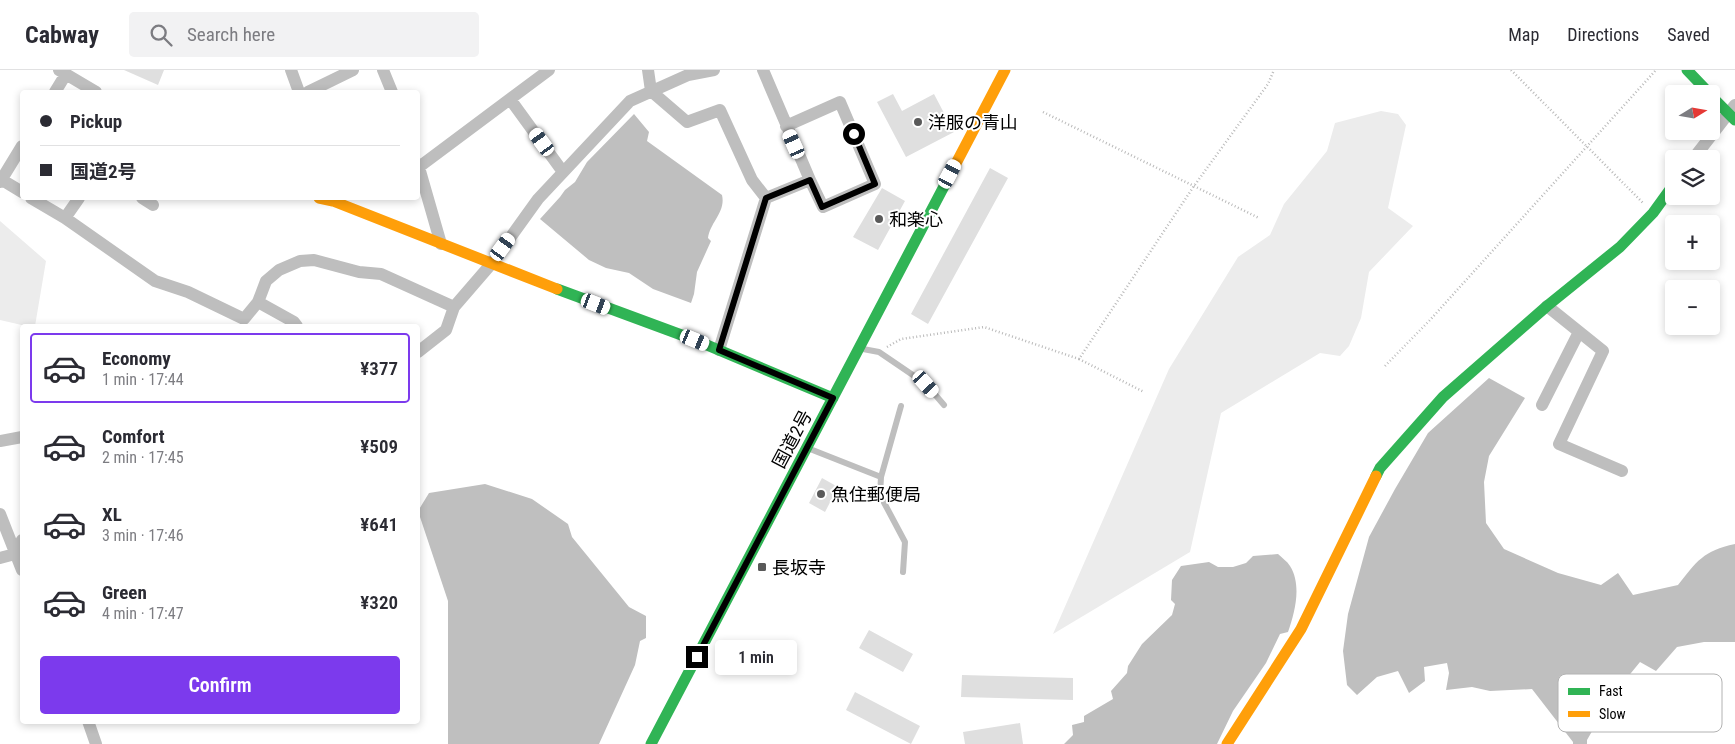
<!DOCTYPE html>
<html lang="en">
<head>
<meta charset="utf-8">
<style>
  body { margin:0; font-family:"Roboto Condensed","Noto Sans JP",sans-serif; background:#f2f2f3; color:#2b2b33; height:100vh; display:flex; flex-direction:column; font-size:19px; white-space:nowrap }
  * { box-sizing:border-box; margin:0 }
  p { font-size:16px; color:#7c7c81 }
  .icon { flex:none; width:28px; height:28px; fill:none; stroke:currentColor; stroke-width:2; stroke-linecap:round; stroke-linejoin:round }
  .map { position:relative; flex:1; overflow:hidden }
  .sheet { position:absolute; left:20px; top:254px; width:400px; height:400px; display:flex; flex-direction:column; background:#fff; border-radius:5px; box-shadow:0 2px 8px #0003 }
  .sheet>* { flex:none }
  .banner { position:absolute; left:20px; top:20px; width:400px; height:110px; border-radius:5px; box-shadow:0 2px 8px #0003; display:grid; align-content:center; height:110px; padding:0 20px; background:#fff }
  .needle { width:32px; rotate:79deg }
  .fabs { position:absolute; left:1665px; top:15px; display:grid; gap:10px }
  .fabs a { display:grid; place-items:center; width:55px; height:55px; border-radius:5px; background:#fff; box-shadow:0 2px 8px #0003; font-size:25px }
  .end { position:absolute; width:22px; height:22px; margin:-11px; border:6px solid #000; background:#fff; box-shadow:0 0 0 2px #fff }
  .from { border-radius:50% }
  .bubble { position:absolute; height:35px; border-radius:5px; background:#fff; box-shadow:0 2px 8px #0003; font-size:16px; font-weight:600; line-height:35px; text-align:center }
  .car { position:absolute; width:15px; height:30px; margin:-15px -8px; border-radius:6px; box-shadow:0 0 4px 1px #0007; background:linear-gradient(#fff 24%,#345 0 40%,#fff 0 76%,#345 0 86%,#fff 0) }
  .banner b { display:flex; align-items:center; gap:18px; height:48px; font-size:19px }
  .banner b+b { border-top:1px solid #e1e1e2 }
  .banner i { width:12px; height:12px; background:#2b2b33 }
  ul { padding:9px 0 0; list-style:none }
  li { display:flex; align-items:center; gap:15px; height:70px; margin:0 10px 8px; padding:0 10px; border:2px solid transparent; border-radius:5px }
  li div { flex:1 }
  li b { display:block; font-size:19px }
  li em { font-style:normal; font-weight:600 }
  li.active { border-color:#7c3aed }
  li>.icon { width:45px; height:45px; stroke-width:1.5 }
  .button { display:flex; gap:10px; margin-top:auto; padding:10px 20px }
  .button a { flex:1; height:58px; border-radius:5px; background:#7c3aed; color:#fff; font-size:20px; font-weight:600; line-height:58px; text-align:center }
  header { display:flex; align-items:center; gap:30px; box-sizing:border-box; height:70px; padding:0 25px; background:#fff; border-bottom:1px solid #e1e1e2 }
  header strong { font-size:24px }
  nav { display:flex; gap:28px; margin-inline-start:auto; font-size:18px }
  .search { width:350px; height:45px; background:#f2f2f3; display:flex; align-items:center; gap:12px; box-sizing:border-box; padding:0 18px; border-radius:5px; color:#7c7c81; font-size:19px }
  .map>svg:first-child { display:block }
  .green { fill:#ececec }
  .water { fill:#bfbfbf }
  .building { fill:#dfdfdf }
  .lines { fill:none; stroke-linecap:round; stroke-linejoin:round }
  .path { stroke:#b9b9b9; stroke-width:2.5; stroke-dasharray:1 2.5; stroke-linecap:butt }
  .lane { stroke:#bebebe; stroke-width:6 }
  .street { stroke:#bebebe; stroke-width:12 }
  .fast { stroke:#30b455; stroke-width:11 }
  .slow { stroke:#ff9f0a; stroke-width:11 }
  .route { stroke:#000; stroke-width:6 }
  .poi-dot { fill:#595959; stroke:#fff; stroke-width:2 }
  .labels { text-anchor:middle; dominant-baseline:central; stroke-width:4; stroke-linejoin:round; paint-order:stroke }
  .poi-label { font-size:18px; fill:#000; stroke:#fff; text-anchor:start }
  .street-label { font-size:18px; fill:#000; stroke:#fff }
  .key { fill:#fff; stroke:#b2b2b2; stroke-width:1 }
  .key-label { font-size:14px; fill:#000 }
</style>
</head>
<body>
<header>
<strong>Cabway</strong>
<div class="search"><svg class="icon" aria-label="search" viewBox="0 0 24 24"><circle cx="10" cy="10" r="6"/><path d="M15 15l6 6"/></svg>Search here</div>
<nav><a>Map</a><a>Directions</a><a>Saved</a></nav>
</header>
<div class="map">
<svg width="1735" height="674" viewBox="0 0 1735 674">
  <rect width="100%" height="100%" fill="#fff"/>
  <!-- green -->
  <path class="green" d="M1381,41L1398,44L1406,55L1388,138L1413,156L1369,202L1361,248L1349,276L1340,286L1320,283L1221,343L1190,482L1053,564L1169,299L1238,187L1270,165L1284,134L1327,81L1335,53Z
    M0,151L46,191L35,256H26L0,250Z"/>
  <!-- water -->
  <path class="water" d="M634,44L649,62L647,71L722,125C726,142 710,152 708,168L711,171L697,202L694,224L691,233L653,219L629,203L606,198L589,190L540,149L560,127L565,120L575,112L587,92Z
    M1489,308L1525,328L1489,386L1484,412L1486,453L1504,479L1558,503L1601,515L1618,503L1633,525L1678,515C1697,491 1703,481 1735,474V572H1704L1677,577L1656,601L1640,592L1613,625L1587,670V674H1573V672L1532,619L1490,621L1472,617L1446,620L1449,603L1447,593L1424,597L1425,611L1409,623L1398,601L1377,607L1357,625L1347,615L1343,581L1348,544L1369,467L1395,419L1428,363Z
    M485,414L532,429L568,454L572,467L629,537L646,546V568L640,571L635,595L599,674H448V531L418,441L429,423Z
    M1278,484C1282,488 1287,491 1290,496C1302,515 1295,542 1288,562L1280,564L1266,593L1233,641L1217,674H1064L1073,665L1072,655L1084,652V646L1113,629L1111,621L1127,603L1128,596L1142,574L1172,545L1175,534L1171,530L1172,510L1181,496L1209,492L1218,497H1233L1246,493L1253,486Z"/>
  <!-- building -->
  <path class="building" d="M124,0H164L158,15Z
    M893,24L902,41L934,24L954,62L906,87L877,32Z
    M990,98L1008,108L928,254L911,244Z
    M882,118L905,131L878,180L853,167Z
    M822,408L838,417L825,442L809,433Z
    M869,560L913,584L903,602L859,578Z
    M962,605L1073,608V630L961,627Z
    M855,622L920,656L911,674L846,640Z
    M1020,653L1023,674H965L963,662Z"/>
  <g class="lines">
    <!-- path -->
    <path class="path" d="M1511,0L1643,133
      M1043,42L1259,148
      M887,277L901,269L984,257L1079,289L1194,116L1268,14L1274,0
      M1079,289L1144,322
      M1385,296L1430,250L1656,0"/>
    <!-- lane -->
    <path class="lane" d="M863,279L879,282L926,314L944,335
      M901,336L881,407L880,425L905,472L903,502
      M810,379L881,407"/>
    <!-- street -->
    <path class="street" d="M59,0L96,22
      M291,0L299,22
      M383,0L392,22
      M648,0L651,21L687,52L720,40L752,110L766,128
      M55,22L66,4
      M308,22L353,0
      M510,29L563,102
      M786,56L840,32L875,114L823,137L810,110
      M1693,89L1735,35
      M418,94L441,174
      M419,97L549,0
      M2,110L22,122
      M0,112L22,76
      M31,128L65,148L79,128
      M142,128L153,135
      M65,148L155,211L188,222L244,249L258,232L266,211L279,200L300,191L314,190L359,202L381,204L454,237
      M258,232L294,252L297,256
      M1547,236L1603,281L1559,374L1622,401
      M719,280L766,128L810,110L763,0
      M418,282L446,260L454,237L492,193L538,129L630,31L688,5L714,0
      M1542,335L1579,262
      M0,371L22,367
      M0,444L22,500
      M0,488L15,484L22,470
      M88,651L96,674"/>
    <!-- fast -->
    <path class="fast" d="M1687,0L1710,24
      M1711,26L1735,50
      M557,219L695,270L833,328
      M1376,406L1380,398L1443,327L1547,236L1620,177L1653,143L1674,114
      M651,674L951,103"/>
    <!-- slow -->
    <path class="slow" d="M951,103L1005,0
      M319,128L333,131L557,219
      M1227,674L1301,559L1376,406"/>
  </g>
  <g class="lines">
    <!-- route -->
    <path class="route" d="M697,587L833,328L719,280L766,128L810,110L822,137L875,114L854,64"/>
  </g>
  <!-- markers -->
  <g class="poi-dot">
    <circle cx="918" cy="52" r="5"/>
    <circle cx="879" cy="149" r="5"/>
    <circle cx="821" cy="424" r="5"/>
    <rect x="757" y="492" width="10" height="10" rx="2.5"/>
  </g>
  <g class="labels">
    <!-- poi labels -->
    <g class="poi-label">
      <text x="928" y="52">洋服の青山</text>
      <text x="889" y="149">和楽心</text>
      <text x="831" y="424">魚住郵便局</text>
      <text x="772" y="497">長坂寺</text>
    </g>
    <!-- street labels -->
    <g class="street-label">
      <text transform="translate(792 369) rotate(-62)">国道2号</text>
    </g>
  </g>
  <!-- legend -->
  <rect x="1558" y="604" width="164" height="58" rx="8" class="key"/>
  <rect x="1568" y="618" width="22" height="7" fill="#30b455"/>
  <rect x="1568" y="641" width="22" height="6" fill="#ff9f0a"/>
  <g class="key-label">
    <text x="1599" y="626">Fast</text>
    <text x="1599" y="649">Slow</text>
  </g>
</svg>
<div class="fabs">
<a><svg class="needle" viewBox="-14 -14 28 28"><path d="M0-13l5 13h-10z" fill="#e53935"/><path d="M0 13l5-13h-10z" fill="#7c7c81"/></svg></a>
<a><svg class="icon" aria-label="layers" viewBox="0 0 24 24"><path d="M12 4l9 5-9 5-9-5zM3 14l9 5 9-5"/></svg></a>
<a>+</a>
<a>−</a>
</div>
<i class="end from" style="left:854px;top:64px"></i>
<i class="end" style="left:697px;top:587px"></i>
<div class="bubble" style="left:715px;top:570px;width:82px">1 min</div>
<i class="car" style="left:542px;top:72px;rotate:324deg"></i>
<i class="car" style="left:794px;top:74px;rotate:336deg"></i>
<i class="car" style="left:950px;top:104px;rotate:28deg"></i>
<i class="car" style="left:503px;top:177px;rotate:36deg"></i>
<i class="car" style="left:596px;top:234px;rotate:111deg"></i>
<i class="car" style="left:695px;top:270px;rotate:112deg"></i>
<i class="car" style="left:926px;top:314px;rotate:138deg"></i>
<div class="banner">
<b><i class="from"></i>Pickup</b>
<b><i></i>国道2号</b>
</div>
<section class="sheet">
<ul>
<li class="active"><svg class="icon" aria-label="car" viewBox="0 0 24 24"><path d="M5 17H2v-5l4-1 3-4h7l3 4 3 1v5h-3M9 17h6M6 11h13"/><circle cx="7" cy="17" r="2"/><circle cx="17" cy="17" r="2"/></svg><div><b>Economy</b><p>1 min · 17:44</p></div><em>¥377</em></li>
<li><svg class="icon" aria-label="car" viewBox="0 0 24 24"><path d="M5 17H2v-5l4-1 3-4h7l3 4 3 1v5h-3M9 17h6M6 11h13"/><circle cx="7" cy="17" r="2"/><circle cx="17" cy="17" r="2"/></svg><div><b>Comfort</b><p>2 min · 17:45</p></div><em>¥509</em></li>
<li><svg class="icon" aria-label="car" viewBox="0 0 24 24"><path d="M5 17H2v-5l4-1 3-4h7l3 4 3 1v5h-3M9 17h6M6 11h13"/><circle cx="7" cy="17" r="2"/><circle cx="17" cy="17" r="2"/></svg><div><b>XL</b><p>3 min · 17:46</p></div><em>¥641</em></li>
<li><svg class="icon" aria-label="car" viewBox="0 0 24 24"><path d="M5 17H2v-5l4-1 3-4h7l3 4 3 1v5h-3M9 17h6M6 11h13"/><circle cx="7" cy="17" r="2"/><circle cx="17" cy="17" r="2"/></svg><div><b>Green</b><p>4 min · 17:47</p></div><em>¥320</em></li>
</ul>
<div class="button"><a>Confirm</a></div>
</section>
</div>
</body>
</html>
